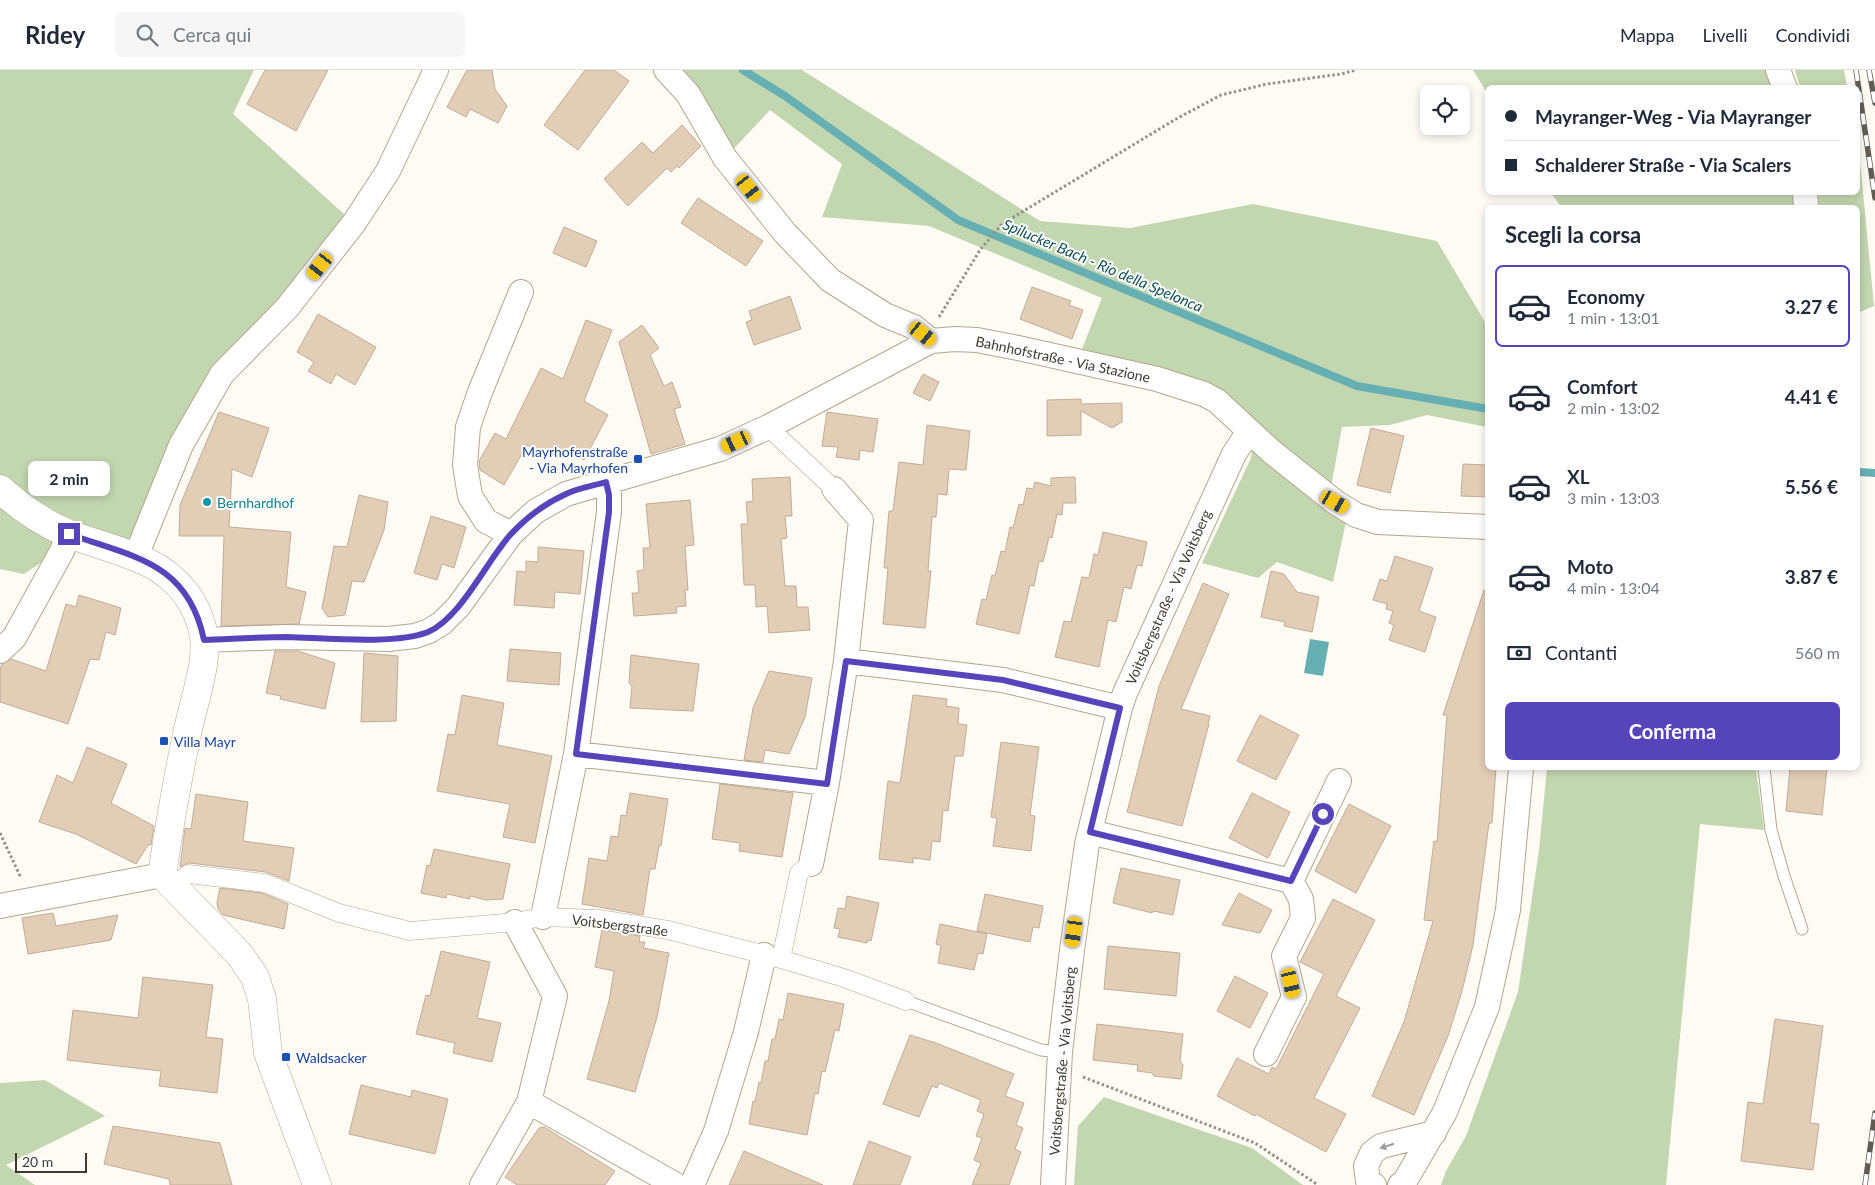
<!DOCTYPE html>
<html lang="it">
<head>
<meta charset="utf-8">
<style>
  body { margin:0; font-family:Lato,sans-serif; background:#f6f6f7; color:#1f2937; height:100vh; display:flex; flex-direction:column; font-size:19px; white-space:nowrap }
  * { box-sizing:border-box; margin:0 }
  p { font-size:16px; color:#747a83 }
  .icon { flex:none; width:28px; height:28px; fill:none; stroke:currentColor; stroke-width:2; stroke-linecap:round; stroke-linejoin:round }
  .map { position:relative; flex:1; overflow:hidden }
  .drawer { position:absolute; left:1485px; top:135px; width:375px; height:565px; display:flex; flex-direction:column; background:#fff; border-radius:8px; box-shadow:0 2px 8px #0003 }
  .drawer>* { flex:none }
  .hud { position:absolute; left:1485px; top:15px; width:375px; height:110px; border-radius:8px; box-shadow:0 2px 8px #0003; display:grid; align-content:center; height:110px; padding:0 20px; background:#fff }
  .tools { position:absolute; left:1420px; top:15px; display:grid; gap:10px }
  .tools a { display:grid; place-items:center; width:50px; height:50px; border-radius:8px; background:#fff; box-shadow:0 2px 8px #0003; font-size:25px }
  .scale { position:absolute; left:15px; bottom:12px; width:72px; box-sizing:border-box; padding-left:5px; border:2px solid #3f392f; border-top:0; font-size:14px; line-height:18px; white-space:nowrap; color:#3f392f; -webkit-text-stroke:4px #fff; paint-order:stroke }
  .end { position:absolute; width:22px; height:22px; margin:-11px; border:6px solid #5644bb; background:#fff; box-shadow:0 0 0 2px #fff }
  .from { border-radius:50% }
  .bubble { position:absolute; height:35px; border-radius:8px; background:#fff; box-shadow:0 2px 8px #0003; font-size:16px; font-weight:700; line-height:35px; text-align:center }
  .car { position:absolute; width:15px; height:30px; margin:-15px -8px; border-radius:6px; box-shadow:0 0 4px 1px #0007; background:linear-gradient(#f5c518 24%,#345 0 40%,#f5c518 0 76%,#345 0 86%,#f5c518 0) }
  .hud b { display:flex; align-items:center; gap:18px; height:48px; font-size:19px }
  .hud b+b { border-top:1px solid #e0e1e3 }
  .hud i { width:12px; height:12px; background:#1f2937 }
  ul { padding:0; list-style:none }
  li { display:flex; align-items:center; gap:15px; height:82px; margin:0 10px 8px; padding:0 10px; border:2px solid transparent; border-radius:8px }
  li div { flex:1 }
  li b { display:block; font-size:19px }
  li em { font-style:normal; font-weight:700 }
  li.selected { border-color:#5644bb }
  li>.icon { width:45px; height:45px; stroke-width:1.5 }
  h2 { padding:0 20px; font-size:22px; line-height:60px }
  .pay { display:flex; align-items:center; gap:12px; height:55px; padding:0 20px; font-size:19px }
  .pay p { margin-inline-start:auto }
  .button { display:flex; gap:10px; margin-top:auto; padding:10px 20px }
  .button a { flex:1; height:58px; border-radius:8px; background:#5644bb; color:#fff; font-size:20px; font-weight:700; line-height:58px; text-align:center }
  header { display:flex; align-items:center; gap:30px; box-sizing:border-box; height:70px; padding:0 25px; background:#fff; border-bottom:1px solid #e0e1e3 }
  header strong { font-size:24px }
  nav { display:flex; gap:28px; margin-inline-start:auto; font-size:18px }
  .search { width:350px; height:45px; background:#f6f6f7; display:flex; align-items:center; gap:12px; box-sizing:border-box; padding:0 18px; border-radius:8px; color:#747a83; font-size:19px }
  .map>svg:first-child { display:block }
  .green { fill:#c2d6b0 }
  .water { fill:#66b0b3 }
  .lines { fill:none; stroke-linecap:round; stroke-linejoin:round }
  .stream { stroke:#66b0b3; stroke-width:8 }
  .building { fill:#e2cdb6; stroke:#c1ac96 }
  .service-casing { stroke:#b4a68d; stroke-width:13 }
  .pedestrian-casing { stroke:#b4a68d; stroke-width:19 }
  .minor-casing { stroke:#b4a68d; stroke-width:26 }
  .tertiary-casing { stroke:#b4a68d; stroke-width:29 }
  .path { stroke:#96928a; stroke-width:3; stroke-dasharray:2.5 2.5; stroke-linecap:butt }
  .service { stroke:#fff; stroke-width:11 }
  .pedestrian { stroke:#fff; stroke-width:18 }
  .minor { stroke:#fff; stroke-width:24 }
  .tertiary { stroke:#fff; stroke-width:28 }
  .rail-casing { stroke:#625d54; stroke-width:5.5 }
  .rail { stroke:#fff; stroke-width:4; stroke-dasharray:11; stroke-linecap:butt }
  .oneway { fill:#9f9c97 }
  .route { stroke:#5644bb; stroke-width:6 }
  .transit-dot { fill:#1a4fb4; stroke:#fff; stroke-width:2 }
  .culture-dot { fill:#0f9aa8; stroke:#fff; stroke-width:2 }
  .labels { text-anchor:middle; dominant-baseline:central; stroke-width:4; stroke-linejoin:round; paint-order:stroke }
  .street-label { font-size:14px; fill:#3f392f; stroke:#fff }
  .transit-label { font-size:14px; fill:#164399; stroke:#fff; text-anchor:start }
  .culture-label { font-size:14px; fill:#0d838f; stroke:#fff; text-anchor:start }
  .water-label { font-size:15px; font-style:italic; fill:#105255; stroke:#fff }
</style>
</head>
<body>
<header>
<strong>Ridey</strong>
<div class="search"><svg class="icon" aria-label="search" viewBox="0 0 24 24"><circle cx="10" cy="10" r="6"/><path d="M15 15l6 6"/></svg>Cerca qui</div>
<nav><a>Mappa</a><a>Livelli</a><a>Condividi</a></nav>
</header>
<div class="map">
<svg width="1875" height="1115" viewBox="0 0 1875 1115">
  <rect width="100%" height="100%" fill="#fefbf5"/>
  <!-- green -->
  <path class="green" d="M0,0H254L233,44L354,153L222,304L136,486L69,464L42,492L24,504L0,499Z
    M666,0H802L1040,151L1130,158L1253,134L1437,171L1485,252L1487,253V357L1427,345L1390,355L1342,357L1331,417L1348,443L1333,512L1277,492L1258,508L1202,493L1251,388L1254,364L1241,336L1209,312L1082,279L1102,228L929,156L822,147L842,94L770,40L725,88Z
    M1473,0H1769L1776,17L1488,18L1487,23Z
    M1795,0H1844L1847,17H1800Z
    M1858,79L1861,101L1874,236L1858,243V138L1819,137L1818,123L1858,122Z
    M1551,123H1795V137H1561Z
    M1547,698H1756L1764,760L1700,754L1666,1115H1441L1446,1101L1466,1066L1518,922L1539,780Z
    M45,1010L105,1046L6,1095L35,1115H0V1013Z
    M1104,1027L1252,1078L1303,1115H1074L1078,1056Z"/>
  <!-- water -->
  <path class="water" d="M1310,569L1329,572L1323,606L1304,603Z"/>
  <g class="lines">
    <!-- stream -->
    <path class="stream" d="M743,0L785,26L958,150L1357,316L1488,339
      M1858,402L1875,403"/>
  </g>
  <!-- building -->
  <path class="building" d="M265,0H328L296,61L247,34Z
    M467,0H492L495,19L507,36L498,53L470,39L466,47L447,37Z
    M585,0H614L629,11L578,80L544,55Z
    M682,55L701,76L679,98L677,96L671,102L667,98L628,136L604,109L642,72L653,83Z
    M698,128L763,171L746,196L681,153Z
    M564,157L597,171L586,197L553,183Z
    M1032,217L1071,231L1069,235L1083,240L1072,269L1020,249Z
    M790,226L801,259L754,275L746,252L752,250L749,241Z
    M318,244L376,277L355,315L336,304L331,314L308,301L314,292L297,282Z
    M586,250L612,260L584,331L608,345L584,390L556,377L551,387L527,375L504,415L480,400L479,391L495,363L506,369L541,298L563,309Z
    M642,255L659,278L650,285L664,316L672,312L681,337L674,339L685,374L651,384L619,272Z
    M923,304L939,312L930,331L913,323Z
    M1081,329V334L1122,333V352L1112,358L1081,341V365L1047,366V330Z
    M219,342L269,358L252,407L232,399L229,457L291,462L286,517L306,522L299,554L221,556L224,466H179L180,435Z
    M827,342L878,349L873,382L860,380L859,390L836,387L838,377L822,376Z
    M927,355L970,361L966,400L949,399L947,425L938,424L936,447H932L928,501H931L925,558L883,554L888,498H884L889,441H893L899,392L923,395Z
    M1371,358L1404,366L1390,423L1357,415Z
    M1463,394L1488,395V427L1461,426Z
    M790,407L792,446H785L787,468L781,469L785,516H796L797,537H808L810,560L769,563L767,536L756,537L755,515H744L741,454H748L746,432L753,431L752,409Z
    M1075,407L1076,433H1063L1062,445L1057,444L1052,468L1049,467L1043,492L1039,491L1034,516L1030,515L1019,564L976,554L982,529L986,530L992,505L995,506L1001,481L1005,482L1010,457L1013,458L1019,434L1023,435L1027,418L1033,419L1035,412L1051,416V408Z
    M359,425L388,432L384,460L364,512L352,511L345,545L328,547L322,538L334,476L347,477Z
    M690,430L694,475L685,476L688,520H685L686,536L676,537L677,543L634,546L632,523H639L637,501L644,500L643,478H650L646,434Z
    M431,446L466,457L454,498L442,494L437,510L414,503Z
    M1103,462L1147,472L1142,496L1137,495L1131,519L1124,517L1116,552L1108,550L1099,597L1055,587L1064,551L1071,552L1082,507L1089,508L1094,484L1098,485Z
    M538,477L584,481L580,524L555,522L554,538L514,535L517,501L526,502V491L538,492Z
    M1395,486L1433,498L1419,541L1436,547L1425,582L1389,570L1394,555L1389,553L1393,541L1386,539L1387,534L1373,530L1380,509L1387,511Z
    M1271,501L1284,504L1297,522L1319,527L1312,562L1284,556L1285,552L1261,547Z
    M1203,513L1229,524L1181,639L1210,646L1208,654H1209L1182,756L1127,742L1159,616Z
    M1484,520L1488,521V698H1496L1492,753H1489L1473,875L1462,921L1448,966L1414,1045L1372,1026L1404,952L1433,851L1424,850L1434,771L1437,772L1447,645H1443Z
    M79,525L121,538L115,565L106,562L99,590L90,589L68,654L0,632V599L2,594L11,589L46,601L66,534L76,537Z
    M510,579L561,583L559,615L507,611Z
    M275,581H298L335,593L325,639L280,629L281,626L266,623Z
    M364,583L398,586L396,651L361,652Z
    M631,585L699,594L693,641L630,638L632,617L629,613Z
    M769,601L812,608L805,647L789,684L765,680L763,692L744,690L753,638Z
    M462,625L504,633L497,675L552,686L535,773L503,767L510,734L437,721L448,664L455,665Z
    M913,625L947,629L946,636L959,638L958,654L967,655L963,686H955L948,741L943,740L940,772L932,771L930,790L913,788V793L879,789L888,711L900,713Z
    M1260,645L1299,665L1276,710L1237,691Z
    M1001,672L1039,677L1030,745L1035,746L1031,781L993,776L997,748L991,747Z
    M87,677L127,694L111,733L154,756L151,775H148L136,794L76,764L39,752L57,705L73,713Z
    M1790,698H1827L1822,745L1786,741Z
    M720,714L793,723L782,787L739,781L740,773L712,769Z
    M630,723L668,729L661,776H659L655,799H650L643,845L582,834L589,788L607,791L611,766L618,767L621,745L626,746Z
    M1252,723L1290,742L1268,788L1229,768Z
    M196,724L248,732L243,771L294,778L289,811L266,802L189,793L180,797L185,758L191,759Z
    M1349,734L1391,756L1356,823L1315,801Z
    M434,779L510,794L503,829L486,830L470,826V829L447,824L446,828L421,823L427,795L430,796Z
    M1121,798L1180,810L1173,845L1153,841L1152,843L1113,833Z
    M220,818L262,823L288,834L284,859L223,845L218,839L217,832Z
    M1239,823L1272,840L1260,863L1222,855Z
    M985,824L1043,836L1039,858L1033,857L1030,872L977,861Z
    M847,826L879,833L871,871L867,870V873L838,867L840,859L834,858L838,838L845,839Z
    M1333,829L1375,850L1336,926L1360,938L1314,1028L1346,1044L1326,1082L1256,1044L1255,1046L1217,1026L1237,988L1269,1004L1272,997L1276,999L1324,904L1300,892Z
    M53,843L56,856L118,845L111,870L28,884L22,848Z
    M940,854L987,864L983,884L978,883L974,900L938,893L941,876L936,874Z
    M602,860L640,866L639,872H645L643,878L669,883L657,947L635,1022L587,1009L609,931L614,901L595,897Z
    M1108,876L1180,883L1176,926L1104,919Z
    M441,881L490,892L477,948L501,953L492,992L453,983L455,973L416,964L426,925L430,926Z
    M1235,906L1268,923L1250,958L1217,941Z
    M143,907L213,915L206,967L223,969L217,1023L159,1016L161,1001L67,990L73,940L138,948Z
    M788,923L844,934L839,961L835,960L825,1002L822,1001L818,1024L815,1023L807,1065L749,1054L753,1031L755,1032L759,1012L761,1013L765,991H768L772,969H775L779,949L783,950Z
    M1775,949L1823,956L1810,1053L1819,1054L1813,1100L1741,1091L1748,1032L1763,1034Z
    M1097,954L1183,964L1180,991L1183,995L1181,1009L1154,1006L1152,1003L1137,1001L1138,995L1093,990Z
    M910,965L936,973L1014,1004L1005,1026L1024,1033L1016,1055L1023,1058L1015,1079L1021,1082L1009,1115H972L981,1093L974,1090L982,1068L976,1066L984,1044L977,1041L981,1030L939,1013L937,1018L932,1016L919,1047L883,1034Z
    M361,1015L411,1027L412,1020L448,1029L435,1084L349,1064Z
    M113,1056L220,1073L232,1115H170L169,1109L104,1094Z
    M544,1057L615,1101L605,1115H517L505,1107L539,1058Z
    M869,1071L911,1087L900,1115H853Z
    M744,1081L823,1115H729Z"/>
  <g class="lines">
    <!-- service casing -->
    <g class="service-casing">
      <path id="service" d="M1764,698L1771,760L1784,806L1802,859
        M906,931L1041,980L1060,982"/>
    </g>
    <!-- pedestrian casing -->
    <g class="pedestrian-casing">
      <path id="pedestrian" d="M768,357L834,419
        M174,817L188,804L265,813L339,843L410,861L515,852L543,847L599,849L668,860L781,889L844,908L906,931
        M781,889L799,803L811,794"/>
    </g>
    <!-- minor casing -->
    <g class="minor-casing">
      <path id="minor" d="M666,0L688,24L725,88L785,163L830,210L885,245L914,257L931,271
        M1778,0L1785,18
        M1805,122L1806,138
        M511,464L486,451L470,426L465,395L468,357L480,322L521,222
        M136,486L181,375L222,304L287,238L354,153L388,101L436,0
        M204,570L285,567L388,569L415,566L429,561L442,553L458,537L511,464L536,441L566,424L720,379L768,357L931,271L955,269L977,270L1018,278L1157,309L1204,324L1217,331L1272,382L1335,432L1356,445L1378,452L1488,457
        M0,581L14,568L62,481L69,464
        M846,591L1003,610L1120,638
        M576,684L827,713
        M1090,762L1291,811L1339,711
        M811,794L827,713L846,591L861,450L834,419
        M0,836L162,805
        M543,847L576,684L609,442V425L606,412
        M515,852L555,926L529,1032L676,1115
        M1266,984L1294,927L1284,886L1303,848L1301,829L1291,811
        M482,1115L529,1032
        M692,1115L716,1061L746,962L764,885
        M1053,1115L1060,982L1072,880L1087,774L1120,638L1125,623L1234,384L1249,361
        M1374,1115L1368,1111L1366,1096L1372,1083L1381,1076L1434,1063
        M1400,1115L1405,1111L1445,1042L1487,937L1508,840L1521,698"/>
    </g>
    <!-- tertiary casing -->
    <g class="tertiary-casing">
      <path id="tertiary" d="M0,419C21,438 43,453 69,464C95,474 122,480 147,492C178,507 199,534 204,567C208,593 192,638 187,664C177,711 169,758 162,805L240,885L255,907L262,929L268,983L317,1115"/>
    </g>
    <!-- path -->
    <path class="path" d="M939,247L980,180L1002,154L1176,49L1221,25L1267,14L1341,4L1356,0
      M0,763L21,808
      M1083,1007L1255,1073L1318,1115"/>
    <!-- service -->
    <use href="#service" class="service"/>
    <!-- pedestrian -->
    <use href="#pedestrian" class="pedestrian"/>
    <!-- minor -->
    <use href="#minor" class="minor"/>
    <!-- tertiary -->
    <use href="#tertiary" class="tertiary"/>
    <!-- rail casing -->
    <g class="rail-casing">
      <path id="rail" d="M1856,0L1875,128
        M1869,0L1875,33
        M1865,1115L1875,1043"/>
    </g>
    <!-- rail -->
    <use href="#rail" class="rail"/>
  </g>
  <!-- one-way arrows -->
  <defs><path id="oneway-solid" d="M-6-.8H1V-3.2L6.5 0L1 3.2V.8H-6Z" transform="scale(1.25)"/></defs>
  <use class="oneway" href="#oneway-solid" transform="translate(1387 1076) rotate(162)"/>
  <g class="lines">
    <!-- route -->
    <path class="route" d="M69,464C133,487 188,492 204,570C232,569 260,567 288,567C325,568 395,575 428,562C461,548 487,490 511,464C526,448 546,433 566,424C578,418 593,416 606,412L609,425V442L576,684L827,714L846,591L1003,610L1120,638L1090,762L1291,811L1323,744"/>
  </g>
  <!-- markers -->
  <g class="transit-dot">
    <rect x="633" y="384" width="10" height="10" rx="2.5"/>
    <rect x="159" y="666" width="10" height="10" rx="2.5"/>
    <rect x="281" y="982" width="10" height="10" rx="2.5"/>
  </g>
  <circle class="culture-dot" cx="207" cy="432" r="5"/>
  <g class="labels">
    <!-- street labels -->
    <g class="street-label">
      <text transform="translate(1063 289) rotate(12)">Bahnhofstraße - Via Stazione</text>
      <text transform="translate(1168 527) rotate(-66)">Voitsbergstraße - Via Voitsberg</text>
      <text transform="translate(620 855) rotate(7)">Voitsbergstraße</text>
      <text transform="translate(1062 991) rotate(-85)">Voitsbergstraße - Via Voitsberg</text>
    </g>
    <!-- transit labels -->
    <g class="transit-label">
      <text x="628" y="381" text-anchor="end">Mayrhofenstraße<tspan x="628" dy="16">- Via Mayrhofen</tspan></text>
      <text x="174" y="671">Villa Mayr</text>
      <text x="296" y="987">Waldsacker</text>
    </g>
    <!-- culture labels -->
    <g class="culture-label">
      <text x="217" y="432">Bernhardhof</text>
    </g>
    <!-- water labels -->
    <g class="water-label">
      <text transform="translate(1103 195) rotate(23)">Spilucker Bach - Rio della Spelonca</text>
    </g>
  </g>
</svg>
<div class="tools">
<a><svg class="icon" aria-label="locate" viewBox="0 0 24 24"><circle cx="12" cy="12" r="6"/><path d="M12 2v4M12 18v4M2 12h4M18 12h4"/></svg></a>
</div>
<div class="scale">20 m</div>
<i class="end from" style="left:1323px;top:744px"></i>
<i class="end" style="left:69px;top:464px"></i>
<div class="bubble" style="left:28px;top:391px;width:82px">2 min</div>
<i class="car" style="left:749px;top:118px;rotate:141deg"></i>
<i class="car" style="left:320px;top:196px;rotate:219deg"></i>
<i class="car" style="left:923px;top:264px;rotate:129deg"></i>
<i class="car" style="left:736px;top:372px;rotate:245deg"></i>
<i class="car" style="left:1335px;top:432px;rotate:120deg"></i>
<i class="car" style="left:1074px;top:862px;rotate:188deg"></i>
<i class="car" style="left:1291px;top:913px;rotate:167deg"></i>
<div class="hud">
<b><i class="from"></i>Mayranger-Weg - Via Mayranger</b>
<b><i></i>Schalderer Straße - Via Scalers</b>
</div>
<section class="drawer">
<h2>Scegli la corsa</h2>
<ul>
<li class="selected"><svg class="icon" aria-label="car" viewBox="0 0 24 24"><path d="M5 17H2v-5l4-1 3-4h7l3 4 3 1v5h-3M9 17h6M6 11h13"/><circle cx="7" cy="17" r="2"/><circle cx="17" cy="17" r="2"/></svg><div><b>Economy</b><p>1 min · 13:01</p></div><em>3.27 €</em></li>
<li><svg class="icon" aria-label="car" viewBox="0 0 24 24"><path d="M5 17H2v-5l4-1 3-4h7l3 4 3 1v5h-3M9 17h6M6 11h13"/><circle cx="7" cy="17" r="2"/><circle cx="17" cy="17" r="2"/></svg><div><b>Comfort</b><p>2 min · 13:02</p></div><em>4.41 €</em></li>
<li><svg class="icon" aria-label="car" viewBox="0 0 24 24"><path d="M5 17H2v-5l4-1 3-4h7l3 4 3 1v5h-3M9 17h6M6 11h13"/><circle cx="7" cy="17" r="2"/><circle cx="17" cy="17" r="2"/></svg><div><b>XL</b><p>3 min · 13:03</p></div><em>5.56 €</em></li>
<li><svg class="icon" aria-label="car" viewBox="0 0 24 24"><path d="M5 17H2v-5l4-1 3-4h7l3 4 3 1v5h-3M9 17h6M6 11h13"/><circle cx="7" cy="17" r="2"/><circle cx="17" cy="17" r="2"/></svg><div><b>Moto</b><p>4 min · 13:04</p></div><em>3.87 €</em></li>
</ul>
<div class="pay"><svg class="icon" aria-label="cash" viewBox="0 0 24 24"><path d="M3 7h18v10H3z"/><circle cx="12" cy="12" r="2"/></svg>Contanti<p>560 m</p></div>
<div class="button"><a>Conferma</a></div>
</section>
</div>
</body>
</html>
